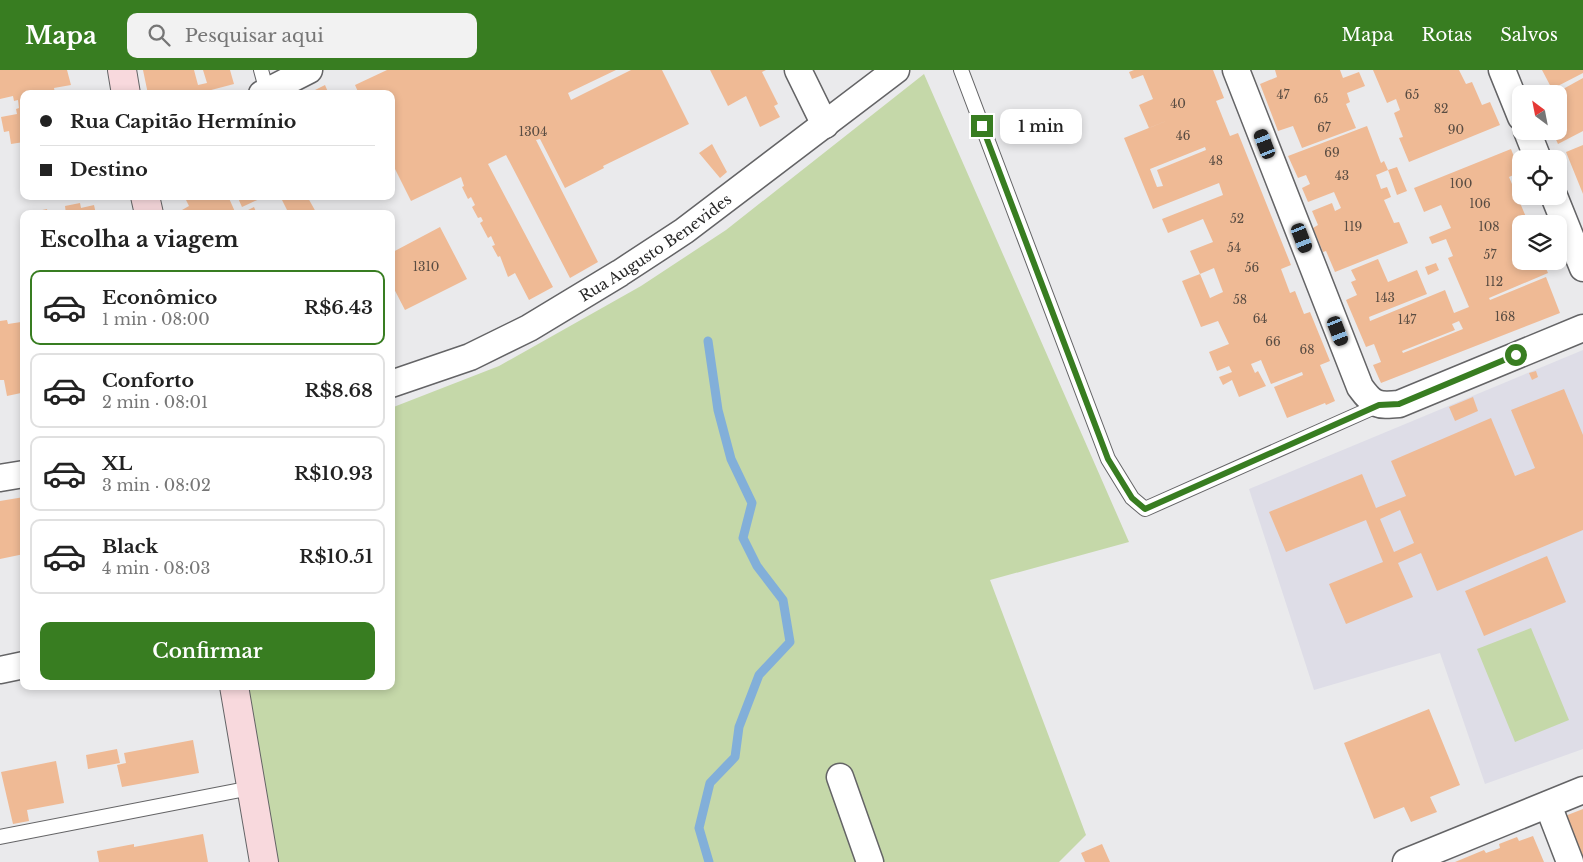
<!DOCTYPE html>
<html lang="pt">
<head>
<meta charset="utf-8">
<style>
  body { margin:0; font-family:"Libre Baskerville",serif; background:#f2f2f2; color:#222; height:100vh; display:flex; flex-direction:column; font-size:19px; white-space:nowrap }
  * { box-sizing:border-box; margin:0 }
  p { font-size:16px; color:#767676 }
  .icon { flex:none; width:28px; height:28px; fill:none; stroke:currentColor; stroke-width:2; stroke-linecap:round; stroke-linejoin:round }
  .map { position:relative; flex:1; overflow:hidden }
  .panel { position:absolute; left:20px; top:140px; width:375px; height:480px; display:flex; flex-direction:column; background:#fff; border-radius:10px; box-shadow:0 2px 8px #0003 }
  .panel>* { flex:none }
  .top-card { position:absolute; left:20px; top:20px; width:375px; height:110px; border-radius:10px; box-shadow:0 2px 8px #0003; display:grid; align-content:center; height:110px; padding:0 20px; background:#fff }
  .needle { width:32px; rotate:328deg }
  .controls { position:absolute; left:1512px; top:15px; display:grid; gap:10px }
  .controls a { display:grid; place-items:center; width:55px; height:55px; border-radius:10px; background:#fff; box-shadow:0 2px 8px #0003; font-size:25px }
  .end { position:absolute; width:22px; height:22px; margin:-11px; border:6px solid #387d21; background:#fff; box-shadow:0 0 0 2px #fff }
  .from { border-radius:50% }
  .bubble { position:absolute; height:35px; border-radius:10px; background:#fff; box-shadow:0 2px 8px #0003; font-size:16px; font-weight:600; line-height:35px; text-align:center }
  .car { position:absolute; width:15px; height:30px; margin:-15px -8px; border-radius:6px; box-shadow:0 0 4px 1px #0007; background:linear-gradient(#222 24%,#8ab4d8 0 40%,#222 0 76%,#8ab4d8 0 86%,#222 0) }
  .top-card b { display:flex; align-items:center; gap:18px; height:48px; font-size:19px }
  .top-card b+b { border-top:1px solid #e0e0e0 }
  .top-card i { width:12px; height:12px; background:#222 }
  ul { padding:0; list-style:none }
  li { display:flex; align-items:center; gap:15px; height:75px; margin:0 10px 8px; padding:0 10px; border:2px solid #e0e0e0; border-radius:10px }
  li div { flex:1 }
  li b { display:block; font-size:19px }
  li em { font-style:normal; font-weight:600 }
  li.current { border-color:#387d21 }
  li>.icon { width:45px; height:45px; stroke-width:1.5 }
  h2 { padding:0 20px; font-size:22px; line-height:60px }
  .action { display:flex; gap:10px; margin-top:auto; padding:10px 20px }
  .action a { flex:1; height:58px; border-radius:10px; background:#387d21; color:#fff; font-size:20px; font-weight:600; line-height:58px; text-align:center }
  header { display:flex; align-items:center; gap:30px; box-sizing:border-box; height:70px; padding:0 25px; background:#387d21; color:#fff }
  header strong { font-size:24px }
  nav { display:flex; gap:28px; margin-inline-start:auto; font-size:18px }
  .search { width:350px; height:45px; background:#f2f2f2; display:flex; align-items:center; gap:12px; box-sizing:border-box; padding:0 18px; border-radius:10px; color:#767676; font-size:19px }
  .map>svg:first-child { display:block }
  .built { fill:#dedde7 }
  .green { fill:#c5d8a9 }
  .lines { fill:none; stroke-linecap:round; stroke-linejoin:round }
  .stream { stroke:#82afd9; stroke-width:9 }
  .building { fill:#efba95; fill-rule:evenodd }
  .service-casing { stroke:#646466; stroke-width:16 }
  .minor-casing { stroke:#646466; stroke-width:29 }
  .secondary-casing { stroke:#646466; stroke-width:30 }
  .service { stroke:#fff; stroke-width:14 }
  .minor { stroke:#fff; stroke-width:26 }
  .secondary { stroke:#f8d9dd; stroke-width:28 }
  .route { stroke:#387d21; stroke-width:6 }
  .labels { text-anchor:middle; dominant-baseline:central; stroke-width:4; stroke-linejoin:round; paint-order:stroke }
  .number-label { font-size:12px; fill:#594c42 }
  .street-label { font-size:15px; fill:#272727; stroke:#eaeaec }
</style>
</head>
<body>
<header>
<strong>Mapa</strong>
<div class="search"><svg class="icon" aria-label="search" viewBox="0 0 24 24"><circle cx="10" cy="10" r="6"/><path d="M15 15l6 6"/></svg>Pesquisar aqui</div>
<nav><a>Mapa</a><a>Rotas</a><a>Salvos</a></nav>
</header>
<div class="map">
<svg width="1583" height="792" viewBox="0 0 1583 792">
  <rect width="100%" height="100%" fill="#eaeaec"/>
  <!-- built -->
  <path class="built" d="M1583,280V679L1485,714L1440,583L1314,620L1249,419Z"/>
  <!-- green -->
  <path class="green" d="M924,4L1129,472L990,510L1086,765L1059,792H277L247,616H391V338L499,296L641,216L726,160Z
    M1531,558L1569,650L1515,672L1477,579Z"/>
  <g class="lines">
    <!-- stream -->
    <path class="stream" d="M708,271L718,340L731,389L752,433L743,468L757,496L783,530L790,572L759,605L739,657L735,687L710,713L699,758L709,792"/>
  </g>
  <!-- building -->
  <path class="building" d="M0,0H67L71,15L54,18L55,23L24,24V72L11,74L9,61L4,62L1,47L17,44L16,39L19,38L18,30L14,31L13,26L0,29Z
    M143,0H194L198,15L207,13L203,0H230L234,14L196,24H148Z
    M387,0H616L568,23L571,30L631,0H662L689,54L603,96L604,98L565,118L540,69L536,70L598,192L570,208L506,85L488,94L553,217L529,230L515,203L508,207L500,186L498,187L492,176L495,175L491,166L488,168L480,153L483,151L481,147L478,148L472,137L475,135L471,127L468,129L462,117L464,116L461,107L411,131L391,91V24H359L355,15Z
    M710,0H766L762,2L778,34L774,36L780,47L760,57L746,26L728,36Z
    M1134,0H1213L1224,28L1216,31L1230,66L1238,63L1291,195L1281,199L1290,223L1295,221L1304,244L1310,242L1330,291L1320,295L1335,331L1326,335L1325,333L1287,348L1274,317L1303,305L1302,302L1271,314L1261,290L1251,294L1255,303L1258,301L1266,316L1239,327L1232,310L1223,315L1219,307L1232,302L1229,296L1217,301L1209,282L1229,274L1218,251L1201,257L1182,211L1200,204L1210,228L1223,222L1214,198L1200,204L1190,181L1213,172L1203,149L1168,163L1162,149L1223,125L1219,113L1153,139L1124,68L1171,49L1149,58L1139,35L1153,29L1143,5L1132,9L1129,2ZM1205,77L1206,80L1157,100L1163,116L1157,117L1150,99Z
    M1275,0H1340L1343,8L1359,2L1365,16L1347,23L1350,32L1346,34L1356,58L1302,78L1293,56L1278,61L1260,14L1277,7Z
    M1373,0H1459L1466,14L1472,12L1482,35L1490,32L1500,55L1409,92L1399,68L1403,67L1394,43L1400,40L1396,29L1387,33Z
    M1542,0H1583V3L1552,19Z
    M1583,8V61L1558,74L1552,61H1559V24H1554Z
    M325,15L328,22L314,24L313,21Z
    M1367,56L1381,93L1384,91L1388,100L1376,105L1381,119L1387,117L1391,127L1384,130L1394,153L1399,152L1408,173L1335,202L1326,181L1323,182L1313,158L1318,155L1312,141L1332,133L1335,141L1341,138L1334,122L1308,132L1302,118L1310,114L1306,105L1298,108L1288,86Z
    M712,74L727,102L720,108L699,83Z
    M1583,75V124L1566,82Z
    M1511,79L1520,102L1509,107L1529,154H1521V191H1543L1548,203L1489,228L1490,230L1546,207L1560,243L1381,313L1373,295L1381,292L1374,274L1366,277L1346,230L1357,225L1351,212L1356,210L1351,200L1378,189L1388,212L1417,200L1427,224L1369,247L1370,251L1445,220L1454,243L1469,237L1448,188L1453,186L1446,169L1432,174L1429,167L1451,158L1441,135L1424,142L1414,118ZM1459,251L1463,259L1403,283L1402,281L1455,260L1452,254Z
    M1397,97L1407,121L1397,125L1388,100Z
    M174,126H228L236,144H175L189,136L185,128L183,129L182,127L176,130Z
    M237,126H266L242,137Z
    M280,126H307L317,144H289Z
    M80,133L81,138L94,135L96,144H66L65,136Z
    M254,137L257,144H240Z
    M47,139L48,144H33V142Z
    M440,157L467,209L405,240L391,213V183Z
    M1436,193L1439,200L1428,205L1425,197Z
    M7,250L8,254L21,252L24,265V317L21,318V323L7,326L4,310H0V251Z
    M1536,301L1538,307L1532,310L1529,303Z
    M1564,319L1583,365V460L1437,521L1421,483L1398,493L1413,527L1346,554L1329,514L1383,492L1366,450L1286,482L1269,442L1362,404L1376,438L1406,426L1391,391L1491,348L1515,406L1535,398L1511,340ZM1400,440L1414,473L1394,482L1380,449Z
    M1473,327L1478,341L1455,351L1449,337Z
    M24,427V484L0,489V431Z
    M1547,486L1566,532L1484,566L1465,521Z
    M1429,639L1460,715L1430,727L1437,742L1411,752L1404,737L1374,749L1344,673Z
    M193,670L199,703L122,717L117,695L126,693L124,683Z
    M117,679L120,693L88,699L86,685Z
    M56,691L64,733L27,740L29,751L13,754L1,702Z
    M1583,739V792L1565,746Z
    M203,764L208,792H99L97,781L134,774V777Z
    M1533,766L1544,792H1455L1484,780L1486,783L1500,778L1499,774L1517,767L1519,771Z
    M1102,774L1110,792H1085L1081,783Z"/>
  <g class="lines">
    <!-- service casing -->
    <g class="service-casing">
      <path id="service" d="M261,0L267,22
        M961,0L1108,389L1132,428L1145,439L1379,335
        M0,767L251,718"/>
    </g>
    <!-- minor casing -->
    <g class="minor-casing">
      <g id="minor">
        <path d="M798,0L825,55"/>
        <path d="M1236,0L1360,317C1373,335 1377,336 1399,334L1583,258"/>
        <path d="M1502,0L1521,47"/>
        <path d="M262,24L309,0"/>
        <path d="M1527,61L1538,89"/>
        <path d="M1554,126L1583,198"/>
        <path id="s1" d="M391,314L470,287L529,258L620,203L684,161L896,0"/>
        <path d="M0,408L24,404"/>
        <path d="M0,600L24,595"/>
        <path d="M840,707L870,792"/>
        <path d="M1548,735L1570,792"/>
        <path d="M1406,792L1583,720"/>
      </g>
    </g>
    <!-- secondary casing -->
    <g class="secondary-casing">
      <path id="secondary" d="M122,0L126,24
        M145,126L149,144
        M234,616L264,792"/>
    </g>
    <!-- service -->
    <use href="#service" class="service"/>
    <!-- minor -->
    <use href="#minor" class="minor"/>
    <!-- secondary -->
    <use href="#secondary" class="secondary"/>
  </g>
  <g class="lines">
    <!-- route -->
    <path class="route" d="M982,56L1108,389L1132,428L1145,439L1379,335L1399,334L1516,285"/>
  </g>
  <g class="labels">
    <!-- number labels -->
    <g class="number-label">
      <text x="1283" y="24">47</text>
      <text x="1412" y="24">65</text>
      <text x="1321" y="28">65</text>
      <text x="1178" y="33">40</text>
      <text x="1441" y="38">82</text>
      <text x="1324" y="57">67</text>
      <text x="1456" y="59">90</text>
      <text x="533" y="61">1304</text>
      <text x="1183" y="65">46</text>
      <text x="1332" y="82">69</text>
      <text x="1216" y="90">48</text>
      <text x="1342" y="105">43</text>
      <text x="1461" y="113">100</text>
      <text x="1480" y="133">106</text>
      <text x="1237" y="148">52</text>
      <text x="1353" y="156">119</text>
      <text x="1489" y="156">108</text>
      <text x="1234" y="177">54</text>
      <text x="1490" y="184">57</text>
      <text x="426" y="196">1310</text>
      <text x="1252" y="197">56</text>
      <text x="1494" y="211">112</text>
      <text x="1385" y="227">143</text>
      <text x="1240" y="229">58</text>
      <text x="1505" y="246">168</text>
      <text x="1260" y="248">64</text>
      <text x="1407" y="249">147</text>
      <text x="1273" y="271">66</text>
      <text x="1307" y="279">68</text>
    </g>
    <!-- street labels -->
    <g class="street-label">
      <text stroke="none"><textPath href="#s1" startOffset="299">Rua Augusto Benevides</textPath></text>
    </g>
  </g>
</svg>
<div class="controls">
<a><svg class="needle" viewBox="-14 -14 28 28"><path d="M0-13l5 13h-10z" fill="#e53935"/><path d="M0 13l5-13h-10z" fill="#767676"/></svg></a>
<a><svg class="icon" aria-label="locate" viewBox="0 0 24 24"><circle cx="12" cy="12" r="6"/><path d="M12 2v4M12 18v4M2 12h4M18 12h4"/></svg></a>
<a><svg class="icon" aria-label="layers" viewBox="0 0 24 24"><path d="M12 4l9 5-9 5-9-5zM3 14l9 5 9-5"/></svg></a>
</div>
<i class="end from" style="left:1516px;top:285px"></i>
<i class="end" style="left:982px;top:56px"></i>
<div class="bubble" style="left:1000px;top:39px;width:82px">1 min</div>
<i class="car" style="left:1265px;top:74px;rotate:339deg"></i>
<i class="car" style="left:1302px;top:168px;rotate:159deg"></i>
<i class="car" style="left:1338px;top:261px;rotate:159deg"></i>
<div class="top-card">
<b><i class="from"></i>Rua Capitão Hermínio</b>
<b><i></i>Destino</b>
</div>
<section class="panel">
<h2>Escolha a viagem</h2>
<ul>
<li class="current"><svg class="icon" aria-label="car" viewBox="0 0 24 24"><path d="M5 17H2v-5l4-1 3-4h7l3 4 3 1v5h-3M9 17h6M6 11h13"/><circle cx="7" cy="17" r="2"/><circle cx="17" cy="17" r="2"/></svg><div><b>Econômico</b><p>1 min · 08:00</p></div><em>R$6.43</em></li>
<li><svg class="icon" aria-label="car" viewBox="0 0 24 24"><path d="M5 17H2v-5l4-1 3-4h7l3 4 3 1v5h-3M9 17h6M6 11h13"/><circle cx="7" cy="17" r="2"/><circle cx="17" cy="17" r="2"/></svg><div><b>Conforto</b><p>2 min · 08:01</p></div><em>R$8.68</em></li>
<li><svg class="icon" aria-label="car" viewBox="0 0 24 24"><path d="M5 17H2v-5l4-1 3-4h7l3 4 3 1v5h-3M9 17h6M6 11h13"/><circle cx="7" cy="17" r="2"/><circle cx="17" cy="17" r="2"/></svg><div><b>XL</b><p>3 min · 08:02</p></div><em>R$10.93</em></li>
<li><svg class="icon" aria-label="car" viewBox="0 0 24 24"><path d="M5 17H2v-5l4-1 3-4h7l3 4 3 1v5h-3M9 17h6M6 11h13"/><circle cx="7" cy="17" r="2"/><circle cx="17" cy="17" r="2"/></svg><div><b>Black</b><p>4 min · 08:03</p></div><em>R$10.51</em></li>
</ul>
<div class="action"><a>Confirmar</a></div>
</section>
</div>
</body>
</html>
